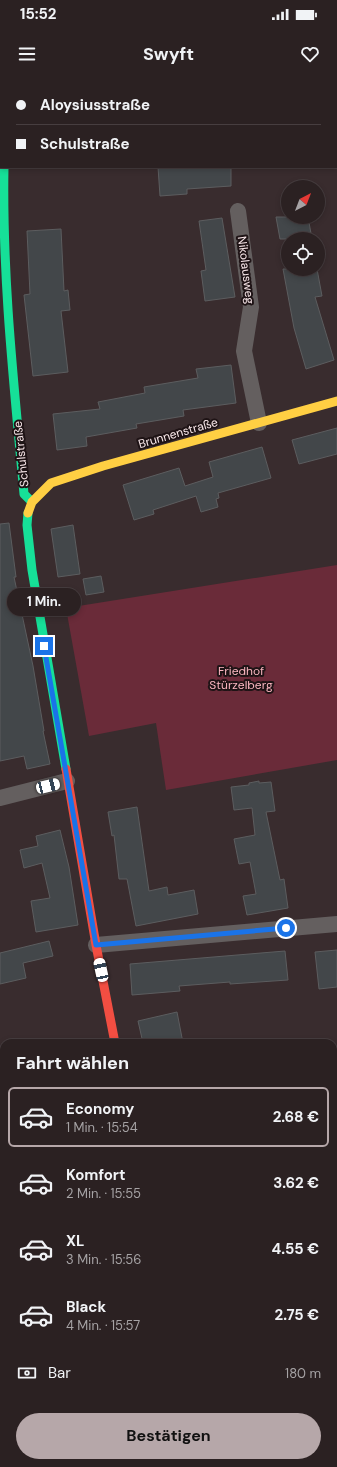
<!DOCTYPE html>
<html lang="de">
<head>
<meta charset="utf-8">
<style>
  body { margin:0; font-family:"DM Sans",sans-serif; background:#372e2f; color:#f1f3f6; height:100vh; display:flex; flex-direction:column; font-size:15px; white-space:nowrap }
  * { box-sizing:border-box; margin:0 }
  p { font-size:13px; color:#a6a3a5 }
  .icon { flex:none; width:22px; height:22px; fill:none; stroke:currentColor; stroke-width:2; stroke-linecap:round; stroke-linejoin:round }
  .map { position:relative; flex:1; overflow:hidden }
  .details { position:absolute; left:0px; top:959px; width:337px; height:428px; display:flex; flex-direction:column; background:#2b2122; border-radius:12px 12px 0 0; box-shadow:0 2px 6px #0003,0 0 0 1px #473e40 }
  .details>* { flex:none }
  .guide { position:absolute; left:0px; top:0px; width:337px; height:88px; box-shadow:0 2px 6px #0003,0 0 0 1px #473e40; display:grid; align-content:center; height:88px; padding:0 16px; background:#2b2122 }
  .needle { width:26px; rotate:42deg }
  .tools { position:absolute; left:281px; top:100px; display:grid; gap:8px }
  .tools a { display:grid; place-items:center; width:44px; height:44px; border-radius:50%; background:#2b2122; box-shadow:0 2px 6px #0003,0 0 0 1px #473e40; font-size:20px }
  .end { position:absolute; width:18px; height:18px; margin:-9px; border:5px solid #1a73e8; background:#fff; box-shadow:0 0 0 2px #fff }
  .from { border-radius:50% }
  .bubble { position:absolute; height:28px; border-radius:14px; background:#2b2122; box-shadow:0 2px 6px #0003,0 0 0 1px #473e40; font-size:13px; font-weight:700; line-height:28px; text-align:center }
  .car { position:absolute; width:12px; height:24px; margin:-12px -6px; border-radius:5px; box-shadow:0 0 3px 1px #0007; background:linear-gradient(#fff 24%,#345 0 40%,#fff 0 76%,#345 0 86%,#fff 0) }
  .guide b { display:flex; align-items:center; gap:14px; height:38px; font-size:15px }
  .guide b+b { border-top:1px solid #473e40 }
  .guide i { width:10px; height:10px; background:#f1f3f6 }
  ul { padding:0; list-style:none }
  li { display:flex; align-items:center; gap:12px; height:60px; margin:0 8px 6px; padding:0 8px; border:2px solid transparent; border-radius:6px }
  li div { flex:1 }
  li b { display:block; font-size:15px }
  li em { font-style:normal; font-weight:700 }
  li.on { border-color:#b6a7a9 }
  li>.icon { width:36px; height:36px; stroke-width:1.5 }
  h2 { padding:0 16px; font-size:18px; line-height:48px }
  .pay { display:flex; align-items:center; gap:10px; height:44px; padding:0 16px; font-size:15px }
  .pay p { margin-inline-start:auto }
  .primary-button { display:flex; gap:8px; margin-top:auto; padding:8px 16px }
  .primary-button a { flex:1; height:46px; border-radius:24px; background:#b6a7a9; color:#111; font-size:16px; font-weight:700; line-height:46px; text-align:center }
  .status { display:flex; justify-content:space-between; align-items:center; height:28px; padding:0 20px; background:#2b2122; direction:ltr }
  .status svg { height:11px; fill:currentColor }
  header { display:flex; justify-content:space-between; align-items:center; height:52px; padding:0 16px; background:#2b2122; font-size:18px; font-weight:700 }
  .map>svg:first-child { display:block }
  .green { fill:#6a2b39 }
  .building { fill:#43474a; stroke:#5c5d5f }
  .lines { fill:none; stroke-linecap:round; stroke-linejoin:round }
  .street { stroke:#645f5f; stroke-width:16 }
  .fast { stroke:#16e098; stroke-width:9 }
  .slow { stroke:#ffcf43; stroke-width:9 }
  .jam { stroke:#f24e42; stroke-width:9 }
  .route { stroke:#1a73e8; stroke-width:5 }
  .labels { text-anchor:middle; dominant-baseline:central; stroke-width:4; stroke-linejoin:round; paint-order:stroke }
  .street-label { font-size:12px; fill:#fae9eb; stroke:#1e1315 }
  .park-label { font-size:12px; fill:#fbb6c0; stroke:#1e1315 }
</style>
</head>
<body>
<div class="status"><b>15:52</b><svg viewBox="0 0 49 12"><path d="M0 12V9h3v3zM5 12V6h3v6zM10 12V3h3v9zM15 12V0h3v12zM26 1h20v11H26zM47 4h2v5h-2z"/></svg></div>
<header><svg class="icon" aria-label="menu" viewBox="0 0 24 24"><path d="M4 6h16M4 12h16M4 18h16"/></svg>Swyft<svg class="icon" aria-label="heart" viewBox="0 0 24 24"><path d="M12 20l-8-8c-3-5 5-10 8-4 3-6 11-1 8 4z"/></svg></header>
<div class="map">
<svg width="337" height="1387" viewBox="0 0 337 1387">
  <rect width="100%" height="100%" fill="#392c2e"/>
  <!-- green -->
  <path class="green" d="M337,485V680L166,710L156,643L89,656L66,528Z
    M4,1275V1383H84L85,1387H0V1276Z"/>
  <!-- building -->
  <path class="building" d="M158,87H231V106L187,109V114L160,116Z
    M276,137H308L312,159H280Z
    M222,138L235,217L205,221L201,191L206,190L199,141Z
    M61,149L64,211L68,210L70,230L61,231L68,292L33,296L24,215L30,214L27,151Z
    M283,189H317L322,216L315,217L334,280L306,289L294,248Z
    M231,285L236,323L183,330L184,336L136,344L137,348L86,357L87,366L57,370L53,334L100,329L98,322L145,313L144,307L198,298L196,289Z
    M337,348V374L299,384L292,360Z
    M262,367L271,398L218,413L219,418L216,419L218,427L201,432L196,416L153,430L154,434L134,440L123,405L179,388L185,406L213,397L209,382Z
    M9,443L16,497H14L33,586L44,651H43L50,684L27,689L24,676L0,681V444Z
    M73,445L80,494L58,497L51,449Z
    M101,496L104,512L86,515L83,499Z
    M259,701V703L271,702L275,731L266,732L280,800L284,799L288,828L247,835L243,816L256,814L250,782L239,784L234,759L255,755L252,728L234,730L231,707L249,705V703Z
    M137,727L149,811L167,807L168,815L194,810L198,834L136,846L127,799H119L114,755L112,756L108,732Z
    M60,750L69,787L78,845L36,852L31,821L50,818L42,783L24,788L20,770L38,766L36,756Z
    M49,861L53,876L23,883L26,898L0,904V873Z
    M337,870V907L319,909L315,872Z
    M285,871L288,900L230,904V902L179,906L180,911L132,915L130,884Z
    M177,932L183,963H143L138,941Z"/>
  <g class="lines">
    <!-- street -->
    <path class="street" d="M7,1V0
      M238,131L251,227L244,271L259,343
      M0,718L67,701
      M96,865L337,844
      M333,1087L337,1086
      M203,1383V1387"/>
    <!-- fast -->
    <path class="fast" d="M4,87C2,197 14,305 24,414L32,422
      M28,433L27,445L32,490L66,689"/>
    <!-- slow -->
    <path class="slow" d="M28,433L32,422L51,403L103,386L337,321"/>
    <!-- jam -->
    <path class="jam" d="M66,689L96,865L115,963"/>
  </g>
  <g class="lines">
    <!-- route -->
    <path class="route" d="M44,566L96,865L286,848"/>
  </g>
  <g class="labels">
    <!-- street labels -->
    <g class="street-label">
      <text transform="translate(246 190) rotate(83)">Nikolausweg</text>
      <text transform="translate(178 353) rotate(-16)">Brunnenstraße</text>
      <text transform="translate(21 374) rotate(-96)">Schulstraße</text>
    </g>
    <!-- park labels -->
    <g class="park-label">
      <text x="241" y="591">Friedhof<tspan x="241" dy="14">Stürzelberg</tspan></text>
    </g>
  </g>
</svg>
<div class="tools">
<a><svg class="needle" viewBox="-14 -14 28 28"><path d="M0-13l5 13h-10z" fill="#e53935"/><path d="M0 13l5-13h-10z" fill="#a6a3a5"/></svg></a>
<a><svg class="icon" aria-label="locate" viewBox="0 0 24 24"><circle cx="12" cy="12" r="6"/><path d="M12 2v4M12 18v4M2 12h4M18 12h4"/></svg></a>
</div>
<i class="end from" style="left:286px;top:848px"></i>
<i class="end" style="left:44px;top:566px"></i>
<div class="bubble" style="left:7px;top:508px;width:74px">1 Min.</div>
<i class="car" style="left:48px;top:706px;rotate:76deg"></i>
<i class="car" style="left:101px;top:890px;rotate:348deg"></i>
<div class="guide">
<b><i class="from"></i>Aloysiusstraße</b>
<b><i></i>Schulstraße</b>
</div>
<section class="details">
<h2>Fahrt wählen</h2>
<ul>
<li class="on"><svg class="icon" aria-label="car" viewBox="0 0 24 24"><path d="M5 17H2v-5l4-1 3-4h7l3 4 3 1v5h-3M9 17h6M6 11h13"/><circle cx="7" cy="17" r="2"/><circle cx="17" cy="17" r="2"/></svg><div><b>Economy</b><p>1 Min. · 15:54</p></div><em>2.68 €</em></li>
<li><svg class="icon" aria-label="car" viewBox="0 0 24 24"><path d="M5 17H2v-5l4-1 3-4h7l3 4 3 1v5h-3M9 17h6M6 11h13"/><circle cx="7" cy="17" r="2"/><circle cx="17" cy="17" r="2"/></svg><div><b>Komfort</b><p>2 Min. · 15:55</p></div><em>3.62 €</em></li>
<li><svg class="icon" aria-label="car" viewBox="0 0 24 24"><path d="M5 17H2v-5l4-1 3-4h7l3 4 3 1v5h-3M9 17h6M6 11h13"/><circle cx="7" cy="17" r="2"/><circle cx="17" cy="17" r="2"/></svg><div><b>XL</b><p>3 Min. · 15:56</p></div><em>4.55 €</em></li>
<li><svg class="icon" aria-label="car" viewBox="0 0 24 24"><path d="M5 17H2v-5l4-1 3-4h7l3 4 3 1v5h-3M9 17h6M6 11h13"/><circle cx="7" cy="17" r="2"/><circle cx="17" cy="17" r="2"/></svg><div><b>Black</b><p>4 Min. · 15:57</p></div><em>2.75 €</em></li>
</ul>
<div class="pay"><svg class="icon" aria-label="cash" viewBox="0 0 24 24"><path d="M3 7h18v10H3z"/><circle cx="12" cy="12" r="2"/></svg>Bar<p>180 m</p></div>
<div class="primary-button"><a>Bestätigen</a></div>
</section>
</div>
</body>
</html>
